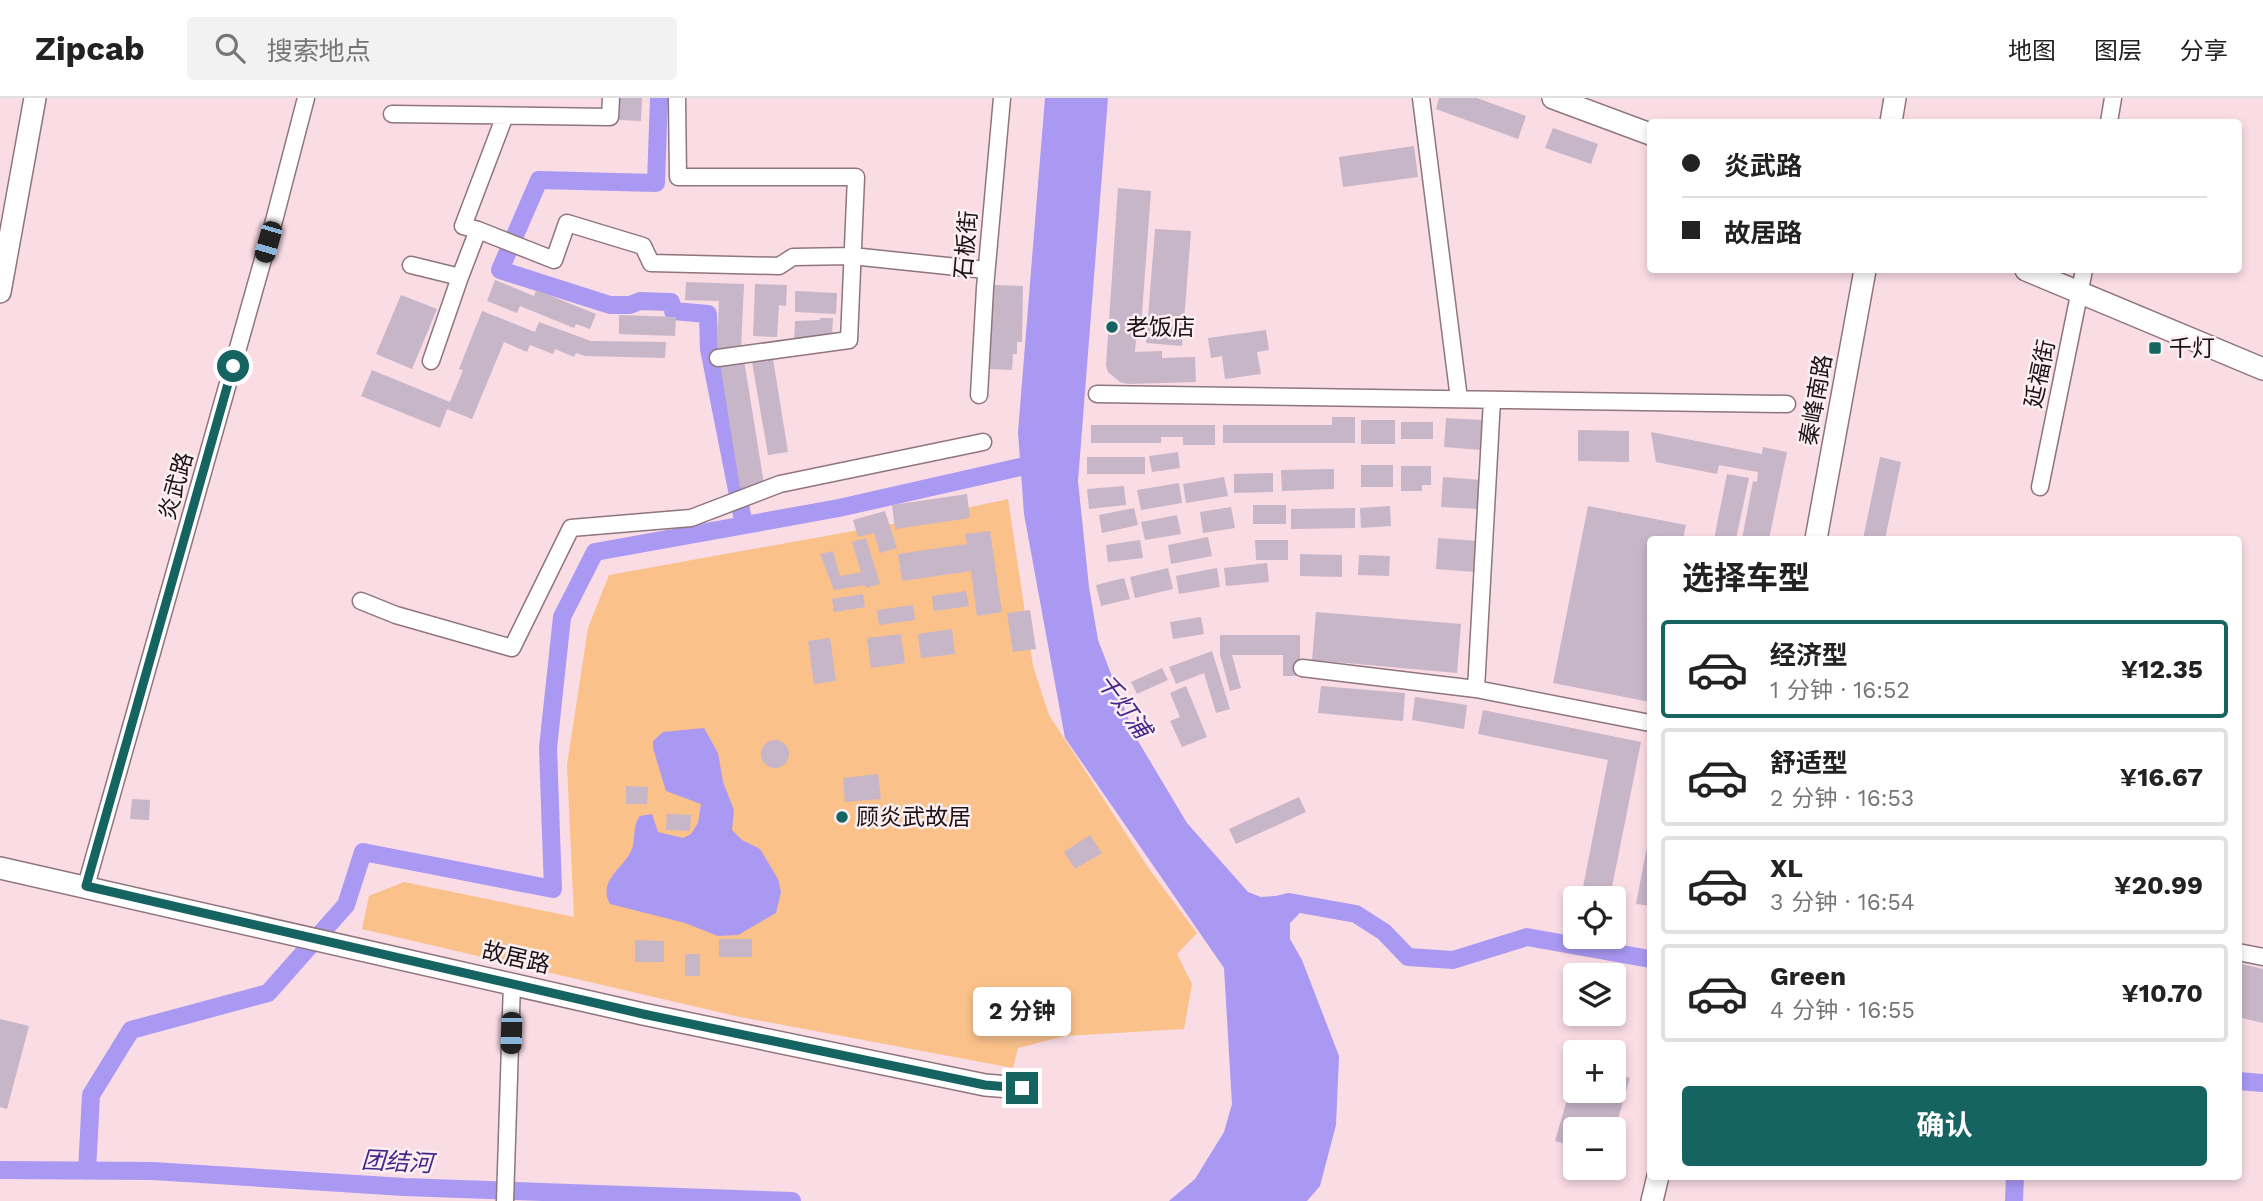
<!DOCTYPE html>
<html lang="zh">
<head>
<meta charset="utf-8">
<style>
  body { margin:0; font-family:"Work Sans","Noto Sans SC",sans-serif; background:#f2f2f2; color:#222; height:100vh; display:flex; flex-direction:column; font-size:26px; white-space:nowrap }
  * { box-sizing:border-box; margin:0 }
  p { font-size:23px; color:#767676 }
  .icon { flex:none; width:38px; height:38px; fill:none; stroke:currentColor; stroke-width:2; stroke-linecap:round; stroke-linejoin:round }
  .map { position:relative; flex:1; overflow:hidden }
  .sheet { position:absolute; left:1647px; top:438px; width:595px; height:644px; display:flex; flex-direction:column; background:#fff; border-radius:7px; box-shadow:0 4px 10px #0003 }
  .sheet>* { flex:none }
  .top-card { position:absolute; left:1647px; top:21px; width:595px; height:154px; border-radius:7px; box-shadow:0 4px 10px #0003; display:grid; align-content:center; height:154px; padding:0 35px; background:#fff }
  .controls { position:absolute; left:1563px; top:788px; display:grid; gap:14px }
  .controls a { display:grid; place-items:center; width:63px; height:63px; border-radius:7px; background:#fff; box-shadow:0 4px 10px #0003; font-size:35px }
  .end { position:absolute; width:32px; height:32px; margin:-16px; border:9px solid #156461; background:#fff; box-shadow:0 0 0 4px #fff }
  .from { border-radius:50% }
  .bubble { position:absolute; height:49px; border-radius:7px; background:#fff; box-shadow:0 4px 10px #0003; font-size:23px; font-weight:700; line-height:49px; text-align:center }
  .car { position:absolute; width:21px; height:42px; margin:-21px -10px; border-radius:9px; box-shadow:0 0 5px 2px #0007; background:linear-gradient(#222 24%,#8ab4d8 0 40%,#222 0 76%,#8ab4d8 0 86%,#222 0) }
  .top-card b { display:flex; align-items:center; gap:24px; height:66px; font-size:26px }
  .top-card b+b { border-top:2px solid #e0e0e0 }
  .top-card i { width:18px; height:18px; background:#222 }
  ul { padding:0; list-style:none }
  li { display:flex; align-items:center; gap:21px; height:98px; margin:0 14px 10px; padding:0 21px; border:4px solid #e0e0e0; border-radius:7px }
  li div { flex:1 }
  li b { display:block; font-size:26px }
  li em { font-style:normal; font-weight:700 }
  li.on { border-color:#156461 }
  li>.icon { width:63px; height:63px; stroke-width:1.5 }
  h2 { padding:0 35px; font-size:32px; line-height:84px }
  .primary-button { display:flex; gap:14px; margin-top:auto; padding:14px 35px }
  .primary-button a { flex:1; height:80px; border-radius:7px; background:#156461; color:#fff; font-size:28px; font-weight:700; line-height:80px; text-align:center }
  header { display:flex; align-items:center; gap:42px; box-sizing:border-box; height:98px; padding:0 35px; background:#fff; border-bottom:2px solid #e0e0e0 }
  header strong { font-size:33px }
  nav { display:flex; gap:38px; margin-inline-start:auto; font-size:24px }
  .search { width:490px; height:63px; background:#f2f2f2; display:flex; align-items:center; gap:18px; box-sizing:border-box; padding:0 24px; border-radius:7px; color:#767676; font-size:26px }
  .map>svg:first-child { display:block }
  .green { fill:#fac18a }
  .water { fill:#a999f2 }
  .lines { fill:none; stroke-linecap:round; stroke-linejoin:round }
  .canal { stroke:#a999f2; stroke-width:18 }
  .building { fill:#c7b5c8 }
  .street-casing { stroke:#8f757d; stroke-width:19 }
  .secondary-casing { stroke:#8f757d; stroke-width:24 }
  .street { stroke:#fff; stroke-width:16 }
  .secondary { stroke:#fff; stroke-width:21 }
  .route { stroke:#156461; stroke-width:9 }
  .poi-dot { fill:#156461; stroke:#fbeff2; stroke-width:2.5 }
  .labels { text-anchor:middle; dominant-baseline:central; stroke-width:5; stroke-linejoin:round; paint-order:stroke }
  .street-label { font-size:23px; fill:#1c1215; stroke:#fbeff2 }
  .poi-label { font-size:23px; fill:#1c1215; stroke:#fbeff2; text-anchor:start }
  .water-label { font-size:24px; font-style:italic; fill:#45248b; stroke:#fbeff2 }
</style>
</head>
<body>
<header>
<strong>Zipcab</strong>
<div class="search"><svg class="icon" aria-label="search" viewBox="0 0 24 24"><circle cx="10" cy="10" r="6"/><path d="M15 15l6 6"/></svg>搜索地点</div>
<nav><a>地图</a><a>图层</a><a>分享</a></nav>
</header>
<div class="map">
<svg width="2263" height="1103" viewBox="0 0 2263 1103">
  <rect width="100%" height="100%" fill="#fadce5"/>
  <!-- green -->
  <path class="green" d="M1008,401L1033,568L1049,617L1149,771L1197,835L1177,856L1192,886L1184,931L1065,938L1018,950L1013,970L740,919L362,831L369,798L404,784L574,819L567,667L588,530L609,477L892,426Z"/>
  <!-- water -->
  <path class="water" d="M1045,0H1108L1078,383L1089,489L1098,542L1135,638L1187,725L1248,794L1261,799L1288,797L1299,807V816L1290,825V841L1302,862L1339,958L1336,1027L1320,1088L1307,1103H1169L1195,1081L1224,1034L1232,1006L1224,870L1065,640L1024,416L1018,334Z
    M704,630L718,655L723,684L734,712L732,732L742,742L760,751L778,781L781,794L776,815L738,837L718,838L685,825L610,806C597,782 624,771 632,751C636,740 632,728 640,718L652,716L658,734L683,740L691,736L698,725L701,706L666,693L653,650V643L663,634Z"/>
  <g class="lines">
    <!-- canal -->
    <path class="canal" d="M659,0L656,85L539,82L500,172L610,207H630L640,203L671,204L673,213L708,216L709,251L744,427
      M1274,808L1289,804L1356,816L1384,834L1408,859L1453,862L1527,839L1650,861
      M2238,983L2263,985
      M0,1072L153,1073L404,1089L792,1103
      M87,1073L91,997L131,932L268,895L346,807L363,754L553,791L548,650L562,519L595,454L839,410L1020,369
      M2014,1103L2015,1078"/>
  </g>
  <!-- building -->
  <path class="building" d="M620,0H642L641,23L619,22Z
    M1439,0H1477L1526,18L1518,41L1436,11Z
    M1553,30L1598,46L1591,66L1545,50Z
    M1414,48L1418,79L1343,89L1339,59Z
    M1118,90L1151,93L1140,242H1136L1135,254L1162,253V260L1195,259L1196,284L1128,286L1120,284L1108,274L1106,267Z
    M1155,131L1191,133L1182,248L1146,245Z
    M495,182L534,198L536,192L596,216L590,231L576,226L574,230L520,208L517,215L487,203Z
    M686,184L744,186L741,251L717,250L719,203L685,202Z
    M755,186L787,187L786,208L779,207L777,239L753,238Z
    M994,187L1023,188L1022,244H1017V256H1013L1012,272L988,271Z
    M795,193L837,195L836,216L795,214Z
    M401,197L437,211L412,271L376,256Z
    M482,213L535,234L539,224L591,243L666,244L665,260L585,258L576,255L574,259L555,251L553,256L530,247L527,254L504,244L472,321L447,311L440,330L361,298L372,272L450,304L463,272L459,271Z
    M619,217L676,219L675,238L619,236Z
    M820,220H833L832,237H819V244L794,243L795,223L820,222Z
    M1266,232L1269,252L1257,254L1261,276L1225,281L1222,258L1211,260L1208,240Z
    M773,261L788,354L768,357L752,264Z
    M744,262L764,386L740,390L720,266Z
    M1332,319H1355V345H1223V327H1332Z
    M1446,320L1482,322L1481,352L1444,349Z
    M1361,322H1395V346H1361Z
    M1401,324H1433V341H1401Z
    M1091,327H1215V347H1183V339H1161V345H1091Z
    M1578,332L1629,333V364L1578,363Z
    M1651,334L1762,356L1763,349L1787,354L1769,441H1742L1753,383L1757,384L1758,374L1719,367L1717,376L1656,364Z
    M1178,354L1180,370L1152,374L1149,358Z
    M1087,359H1145V376H1087Z
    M1880,359L1901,364L1885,441H1863Z
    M1361,367H1393V389H1361Z
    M1401,368H1431V387H1422V393H1401Z
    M1334,371V391L1282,393L1281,372Z
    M1273,375V394L1234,395V376Z
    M1727,376L1749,380L1736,441H1714Z
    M1224,379L1228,398L1186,405L1183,386Z
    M1443,379L1481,382L1479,411L1441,409Z
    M1179,385L1182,405L1141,412L1137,392Z
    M1124,388L1126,407L1089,411L1087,391Z
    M967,396L970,420L895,431L892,407Z
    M1253,407H1286V426H1253Z
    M1390,408L1391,428L1361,430L1360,410Z
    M1588,408L1686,427L1683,441H1650V604L1553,585Z
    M1231,409L1235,430L1203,435L1200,414Z
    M1134,410L1138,427L1102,435L1099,417Z
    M1355,410V430L1291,431V411Z
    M885,413L897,450L880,455L874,435L858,439L853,422Z
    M1177,417L1181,436L1145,442L1141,424Z
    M990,433L1002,514L977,518L971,473L902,483L898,456L967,446L965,436Z
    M1208,439L1212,458L1171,466L1168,447Z
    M866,440L880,486L866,490L865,487L834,492L820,456L833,453L840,478L861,474L852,444Z
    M1438,440L1477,443L1475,474L1436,471Z
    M1140,442L1143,460L1108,464L1106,447Z
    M1255,442H1288V462H1256Z
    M1300,456L1342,457V479L1300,478Z
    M1359,457L1390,458L1389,478L1358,477Z
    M1267,465L1269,484L1226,488L1224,470Z
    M1168,470L1173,491L1135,500L1130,479Z
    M1217,470L1220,489L1179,496L1176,478Z
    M1124,480L1130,501L1101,508L1096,487Z
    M966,493L969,508L934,513L932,498Z
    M863,496L865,509L834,514L832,501Z
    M913,507L915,522L879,527L877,512Z
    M1030,512L1036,551L1013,554L1007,515Z
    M1316,514L1461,526L1457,575L1312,562Z
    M1201,519L1204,536L1173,541L1170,524Z
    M952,531L955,556L921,560L918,536Z
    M901,536L905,565L871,570L867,540Z
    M1220,537H1300V578H1283V557H1232L1241,590L1230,593L1220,557Z
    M830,540L836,583L814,586L808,543Z
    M1212,553L1230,611L1216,615L1204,575L1176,586L1169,569Z
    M1162,570L1168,582L1137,596L1131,584Z
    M1186,588L1207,639L1182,649L1170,623L1180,619L1170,595Z
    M1321,588L1405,595L1403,623L1318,615Z
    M1415,599L1467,607L1464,631L1412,622Z
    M1483,612L1641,644L1610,799L1582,794L1608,662L1478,636Z
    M761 656a14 14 0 1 1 28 0a14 14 0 1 1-28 0Z
    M878,676L881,701L845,704L843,680Z
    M626,688L648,689L647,706H626Z
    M1299,699L1306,714L1236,746L1229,731Z
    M132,701L150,702L149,722L130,721Z
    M667,716L691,717L690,733L666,732Z
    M1090,737L1102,755L1075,771L1064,754Z
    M1649,738H1650V808L1636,806Z
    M719,841H752V859H719Z
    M635,842L664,843V864H635Z
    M685,856H700V878H685Z
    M2238,865L2263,871V925L2238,919Z
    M0,921L29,928L7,1011L0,1009Z
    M1614,975L1630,980L1615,1031H1575V1049L1555,1043L1574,978L1575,992H1614Z"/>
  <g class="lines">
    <!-- street casing -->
    <g class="street-casing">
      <path id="street" d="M677,0L678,79H856L849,242L718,260
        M1421,0L1459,301
        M392,16L610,19L611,0
        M2109,24L2113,0
        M478,132L463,128L504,20
        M411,167L460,179L478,132L554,162L567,125L643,148L651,165L779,168L793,159L852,158L986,172
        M431,263L460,179
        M1097,296L1787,306
        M979,297L985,190L1002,0
        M2040,389L2084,172
        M361,503L396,517L512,550L571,430L691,420L780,386L983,344
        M1302,570L1476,591L1650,625
        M1476,591L1492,302
        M86,788L275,119L306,0
        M2238,854L2263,859
        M505,1103L512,885"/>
    </g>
    <!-- secondary casing -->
    <g class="secondary-casing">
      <path id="secondary" d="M1553,0L1650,36
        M1891,24L1895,0
        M2026,172L2263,271
        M0,194L35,0
        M1816,441L1865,172
        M0,770L643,916L985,987L1022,990
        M1652,1103L1658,1078"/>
    </g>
    <!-- street -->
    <use href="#street" class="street"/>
    <!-- secondary -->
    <use href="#secondary" class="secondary"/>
  </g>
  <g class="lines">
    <!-- route -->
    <path class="route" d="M233,268L86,788L643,916L985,987L1022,990"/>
  </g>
  <!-- markers -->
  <g class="poi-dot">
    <circle cx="1112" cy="229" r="7"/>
    <rect x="2148" y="243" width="14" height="14" rx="3.5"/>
    <circle cx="842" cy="719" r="7"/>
  </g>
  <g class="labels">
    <!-- street labels -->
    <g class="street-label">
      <text transform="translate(966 147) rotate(-85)">石板街</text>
      <text transform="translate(2040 276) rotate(-78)">延福街</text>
      <text transform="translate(1816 302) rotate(-80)">秦峰南路</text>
      <text transform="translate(176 388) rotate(-74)">炎武路</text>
      <text transform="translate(516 860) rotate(13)">故居路</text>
    </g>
    <!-- poi labels -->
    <g class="poi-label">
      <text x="1126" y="229">老饭店</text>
      <text x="2169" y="250">千灯</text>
      <text x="856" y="719">顾炎武故居</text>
    </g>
    <!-- water labels -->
    <g class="water-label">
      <text transform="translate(1124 608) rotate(54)">千灯浦</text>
      <text transform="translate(397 1064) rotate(3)">团结河</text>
    </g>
  </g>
</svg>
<div class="controls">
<a><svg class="icon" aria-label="locate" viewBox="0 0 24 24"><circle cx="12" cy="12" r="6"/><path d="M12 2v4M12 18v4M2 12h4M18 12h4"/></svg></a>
<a><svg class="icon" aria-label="layers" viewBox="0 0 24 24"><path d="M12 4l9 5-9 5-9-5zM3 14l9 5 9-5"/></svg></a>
<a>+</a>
<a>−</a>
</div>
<i class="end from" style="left:233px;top:268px"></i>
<i class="end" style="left:1022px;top:990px"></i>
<div class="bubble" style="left:973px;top:889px;width:98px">2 分钟</div>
<i class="car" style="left:268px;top:144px;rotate:196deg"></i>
<i class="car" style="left:511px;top:935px;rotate:182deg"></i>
<div class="top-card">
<b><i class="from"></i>炎武路</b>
<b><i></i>故居路</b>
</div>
<section class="sheet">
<h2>选择车型</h2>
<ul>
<li class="on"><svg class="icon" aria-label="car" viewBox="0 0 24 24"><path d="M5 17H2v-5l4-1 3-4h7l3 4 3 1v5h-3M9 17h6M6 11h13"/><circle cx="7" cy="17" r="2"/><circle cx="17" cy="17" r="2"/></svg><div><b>经济型</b><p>1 分钟 · 16:52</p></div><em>¥12.35</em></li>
<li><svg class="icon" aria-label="car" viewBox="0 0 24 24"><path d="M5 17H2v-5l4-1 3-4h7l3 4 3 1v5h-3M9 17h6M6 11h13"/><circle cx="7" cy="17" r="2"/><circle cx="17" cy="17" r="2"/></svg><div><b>舒适型</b><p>2 分钟 · 16:53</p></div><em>¥16.67</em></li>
<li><svg class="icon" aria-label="car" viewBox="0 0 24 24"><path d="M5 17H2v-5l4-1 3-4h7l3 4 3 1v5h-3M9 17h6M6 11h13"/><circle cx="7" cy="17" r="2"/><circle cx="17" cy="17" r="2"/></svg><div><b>XL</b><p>3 分钟 · 16:54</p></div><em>¥20.99</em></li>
<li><svg class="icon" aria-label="car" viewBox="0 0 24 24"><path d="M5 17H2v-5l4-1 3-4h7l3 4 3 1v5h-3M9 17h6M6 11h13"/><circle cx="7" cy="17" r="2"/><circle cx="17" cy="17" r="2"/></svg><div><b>Green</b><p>4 分钟 · 16:55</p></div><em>¥10.70</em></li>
</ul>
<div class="primary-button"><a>确认</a></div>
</section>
</div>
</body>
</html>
